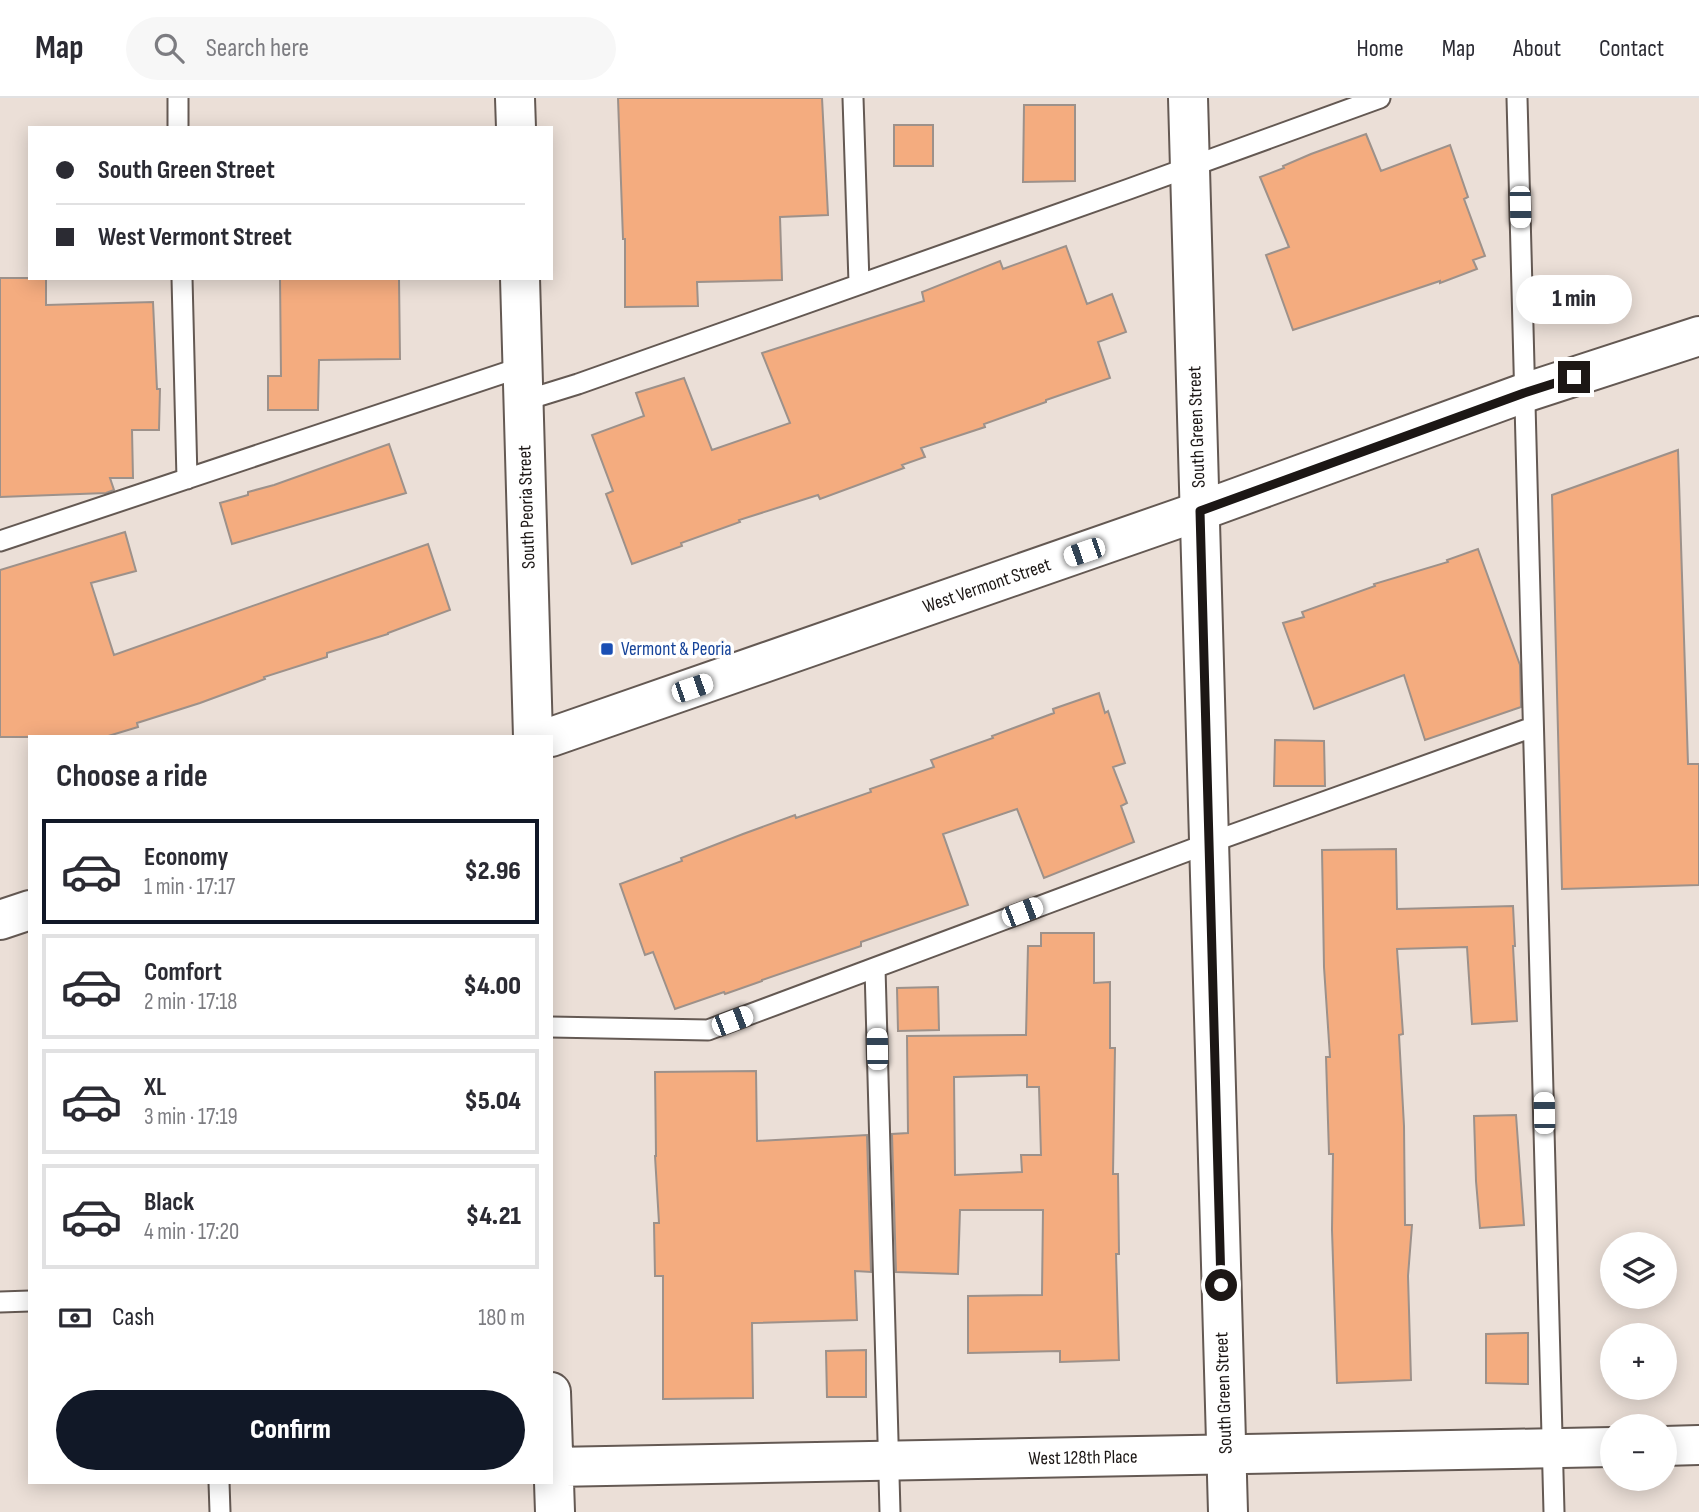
<!DOCTYPE html>
<html lang="en">
<head>
<meta charset="utf-8">
<style>
  body { margin:0; font-family:"Sofia Sans Condensed",sans-serif; background:#f7f7f7; color:#2b2b33; height:100vh; display:flex; flex-direction:column; font-size:26px; white-space:nowrap }
  * { box-sizing:border-box; margin:0 }
  p { font-size:23px; color:#7c7c81 }
  .icon { flex:none; width:38px; height:38px; fill:none; stroke:currentColor; stroke-width:2; stroke-linecap:round; stroke-linejoin:round }
  .map { position:relative; flex:1; overflow:hidden }
  .panel { position:absolute; left:28px; top:637px; width:525px; height:749px; display:flex; flex-direction:column; background:#fff; border-radius:0px; box-shadow:0 4px 18px #0003 }
  .panel>* { flex:none }
  .guide { position:absolute; left:28px; top:28px; width:525px; height:154px; border-radius:0px; box-shadow:0 4px 18px #0003; display:grid; align-content:center; height:154px; padding:0 28px; background:#fff }
  .buttons { position:absolute; left:1600px; top:1134px; display:grid; gap:14px }
  .buttons a { display:grid; place-items:center; width:77px; height:77px; border-radius:50%; background:#fff; box-shadow:0 4px 18px #0003; font-size:35px }
  .end { position:absolute; width:32px; height:32px; margin:-16px; border:9px solid #1c1715; background:#fff; box-shadow:0 0 0 4px #fff }
  .from { border-radius:50% }
  .bubble { position:absolute; height:49px; border-radius:24px; background:#fff; box-shadow:0 4px 18px #0003; font-size:23px; font-weight:800; line-height:49px; text-align:center }
  .car { position:absolute; width:21px; height:42px; margin:-21px -10px; border-radius:9px; box-shadow:0 0 5px 2px #0007; background:linear-gradient(#fff 24%,#345 0 40%,#fff 0 76%,#345 0 86%,#fff 0) }
  .guide b { display:flex; align-items:center; gap:24px; height:66px; font-size:26px }
  .guide b+b { border-top:2px solid #e1e1e2 }
  .guide i { width:18px; height:18px; background:#2b2b33 }
  ul { padding:0; list-style:none }
  li { display:flex; align-items:center; gap:21px; height:105px; margin:0 14px 10px; padding:0 14px; border:4px solid #e1e1e2; border-radius:0px }
  li div { flex:1 }
  li b { display:block; font-size:26px }
  li em { font-style:normal; font-weight:800 }
  li.selected { border-color:#111827 }
  li>.icon { width:63px; height:63px; stroke-width:1.5 }
  h2 { padding:0 28px; font-size:32px; line-height:84px }
  .pay { display:flex; align-items:center; gap:18px; height:77px; padding:0 28px; font-size:26px }
  .pay p { margin-inline-start:auto }
  .cta { display:flex; gap:14px; margin-top:auto; padding:14px 28px }
  .cta a { flex:1; height:80px; border-radius:42px; background:#111827; color:#fff; font-size:28px; font-weight:800; line-height:80px; text-align:center }
  header { display:flex; align-items:center; gap:42px; box-sizing:border-box; height:98px; padding:0 35px; background:#fff; border-bottom:2px solid #e1e1e2 }
  header strong { font-size:33px }
  nav { display:flex; gap:38px; margin-inline-start:auto; font-size:24px }
  .search { width:490px; height:63px; background:#f7f7f7; display:flex; align-items:center; gap:18px; box-sizing:border-box; padding:0 24px; border-radius:38px; color:#7c7c81; font-size:26px }
  .map>svg:first-child { display:block }
  .building { fill:#f4ac7f; stroke:#9d918a; stroke-width:2; fill-rule:evenodd }
  .lines { fill:none; stroke-linecap:round; stroke-linejoin:round }
  .lane-casing { stroke:#645953; stroke-width:23 }
  .street-casing { stroke:#645953; stroke-width:42 }
  .secondary-casing { stroke:#645953; stroke-width:42 }
  .lane { stroke:#fff; stroke-width:19 }
  .street { stroke:#fff; stroke-width:38 }
  .secondary { stroke:#fff; stroke-width:38 }
  .route { stroke:#1c1715; stroke-width:9 }
  .transit-dot { fill:#1a4fb4; stroke:#fff; stroke-width:2.5 }
  .labels { text-anchor:middle; dominant-baseline:central; stroke-width:7; stroke-linejoin:round; paint-order:stroke }
  .street-label { font-size:19px; fill:#1c1715; stroke:#fff }
  .transit-label { font-size:19px; fill:#164399; stroke:#fff; text-anchor:start }
</style>
</head>
<body>
<header>
<strong>Map</strong>
<div class="search"><svg class="icon" aria-label="search" viewBox="0 0 24 24"><circle cx="10" cy="10" r="6"/><path d="M15 15l6 6"/></svg>Search here</div>
<nav><a>Home</a><a>Map</a><a>About</a><a>Contact</a></nav>
</header>
<div class="map">
<svg width="1699" height="1414" viewBox="0 0 1699 1414">
  <rect width="100%" height="100%" fill="#ebdfd7"/>
  <!-- building -->
  <path class="building" d="M618,0H822L828,117L780,119L782,182L697,184L698,208L625,209V141H623Z
    M1024,7H1075V83L1023,84Z
    M894,27H933V68H894Z
    M1366,36L1381,73L1450,47L1468,99L1464,101L1485,158L1473,162L1477,171L1440,185V183L1293,232L1266,157L1289,149L1260,79L1284,70L1283,68L1311,56Z
    M1066,148L1087,206L1112,196L1126,234L1098,244L1110,280L1046,302V304L984,326L985,329L921,350L925,359L902,367L904,370L820,401L818,397L739,422L740,424L681,445L682,448L632,466L606,396L613,393L592,337L644,318L636,295L684,280L712,352L790,325L762,255L924,203L922,194L1000,163L1003,171Z
    M0,180H46V207L153,204L157,291H160L159,332H132L133,380H110L114,392L106,395L0,399Z
    M280,180H399L400,261L319,262L318,312H268V278H281Z
    M389,346L406,395L232,446L220,405L248,397V394L274,387Z
    M1678,352L1688,666H1699V787L1562,791L1552,397Z
    M125,434L136,473L91,485L114,557L428,446L450,512L388,535V536L327,555V559L264,579L265,581L200,605L137,625L138,629L105,639H0V472Z
    M1478,451L1520,567L1521,609L1425,642L1404,577L1314,611L1283,525L1304,519L1302,514L1375,488L1374,486L1448,464L1447,462Z
    M1099,595L1105,615L1108,613L1125,665L1113,669L1127,705L1121,708L1134,744L1044,780L1017,711L943,736L968,807L861,844V848L762,882V883L725,896L724,894L675,911L653,854L645,857L620,786L682,763L681,760L743,736L795,717L796,720L871,694L870,691L934,669L931,662L993,640L992,638L1054,615L1053,611Z
    M1275,642L1324,643L1325,688H1274Z
    M1396,751L1397,811L1513,808L1515,848H1513L1517,923L1472,926L1467,849L1397,851L1403,936L1399,937L1404,1028L1405,1127H1412L1408,1178L1411,1282L1337,1285L1332,1132L1333,1056H1329L1326,959H1330L1324,869L1322,752Z
    M1041,835H1094V885L1110,884V950H1115L1113,1076H1118L1119,1156H1116L1119,1262L1060,1264V1253L968,1255V1198L1042,1197L1043,1112H960L958,1176L896,1174L892,1036L908,1035L907,938L1026,937L1028,848H1041ZM1027,977V989H1039L1041,1057H1021L1022,1074L955,1077L954,979Z
    M938,889L939,932L898,933L897,890Z
    M756,973L757,1043L867,1037L871,1174L855,1173L857,1222L752,1225L753,1300L663,1301V1178H655L654,1125H659L655,1058H656L655,974Z
    M1516,1017L1524,1127L1480,1130L1476,1083L1474,1018Z
    M1528,1235V1286L1486,1285V1236Z
    M866,1252V1299H827L826,1253Z"/>
  <g class="lines">
    <!-- lane casing -->
    <g class="lane-casing">
      <path id="lane" d="M178,0V30
        M853,0L859,185
        M1517,0L1554,1414
        M182,180L187,381
        M523,303L578,286L1129,91L1380,0
        M0,443L522,269
        M875,870L890,1414
        M551,929L708,932L1209,745L1533,629
        M0,1204L30,1203
        M219,1384L220,1414"/>
    </g>
    <!-- street casing -->
    <g class="street-casing">
      <path id="street" d="M515,0L516,30
        M1188,0L1228,1414
        M520,180L533,639
        M551,1294L555,1414
        M1664,1348L1699,1347
        M553,1369L1612,1349"/>
    </g>
    <!-- secondary casing -->
    <g class="secondary-casing">
      <path id="secondary" d="M551,639L1200,413L1524,295L1699,238
        M0,822L30,812"/>
    </g>
    <!-- lane -->
    <use href="#lane" class="lane"/>
    <!-- street -->
    <use href="#street" class="street"/>
    <!-- secondary -->
    <use href="#secondary" class="secondary"/>
  </g>
  <g class="lines">
    <!-- route -->
    <path class="route" d="M1221,1187L1200,413L1524,295L1574,279"/>
  </g>
  <!-- markers -->
  <rect class="transit-dot" x="600" y="544" width="14" height="14" rx="3.5"/>
  <g class="labels">
    <!-- street labels -->
    <g class="street-label">
      <text transform="translate(1197 329) rotate(-92)">South Green Street</text>
      <text transform="translate(527 409) rotate(-92)">South Peoria Street</text>
      <text transform="translate(987 488) rotate(-19)">West Vermont Street</text>
      <text transform="translate(1224 1295) rotate(-92)">South Green Street</text>
      <text transform="translate(1083 1360) rotate(-1)">West 128th Place</text>
    </g>
    <!-- transit labels -->
    <g class="transit-label">
      <text x="621" y="551">Vermont &amp; Peoria</text>
    </g>
  </g>
</svg>
<div class="buttons">
<a><svg class="icon" aria-label="layers" viewBox="0 0 24 24"><path d="M12 4l9 5-9 5-9-5zM3 14l9 5 9-5"/></svg></a>
<a>+</a>
<a>−</a>
</div>
<i class="end from" style="left:1221px;top:1187px"></i>
<i class="end" style="left:1574px;top:279px"></i>
<div class="bubble" style="left:1516px;top:177px;width:116px">1 min</div>
<i class="car" style="left:1520px;top:109px;rotate:179deg"></i>
<i class="car" style="left:1084px;top:454px;rotate:251deg"></i>
<i class="car" style="left:692px;top:590px;rotate:71deg"></i>
<i class="car" style="left:1022px;top:814px;rotate:69deg"></i>
<i class="car" style="left:732px;top:923px;rotate:69deg"></i>
<i class="car" style="left:877px;top:951px;rotate:359deg"></i>
<i class="car" style="left:1544px;top:1015px;rotate:359deg"></i>
<div class="guide">
<b><i class="from"></i>South Green Street</b>
<b><i></i>West Vermont Street</b>
</div>
<section class="panel">
<h2>Choose a ride</h2>
<ul>
<li class="selected"><svg class="icon" aria-label="car" viewBox="0 0 24 24"><path d="M5 17H2v-5l4-1 3-4h7l3 4 3 1v5h-3M9 17h6M6 11h13"/><circle cx="7" cy="17" r="2"/><circle cx="17" cy="17" r="2"/></svg><div><b>Economy</b><p>1 min · 17:17</p></div><em>$2.96</em></li>
<li><svg class="icon" aria-label="car" viewBox="0 0 24 24"><path d="M5 17H2v-5l4-1 3-4h7l3 4 3 1v5h-3M9 17h6M6 11h13"/><circle cx="7" cy="17" r="2"/><circle cx="17" cy="17" r="2"/></svg><div><b>Comfort</b><p>2 min · 17:18</p></div><em>$4.00</em></li>
<li><svg class="icon" aria-label="car" viewBox="0 0 24 24"><path d="M5 17H2v-5l4-1 3-4h7l3 4 3 1v5h-3M9 17h6M6 11h13"/><circle cx="7" cy="17" r="2"/><circle cx="17" cy="17" r="2"/></svg><div><b>XL</b><p>3 min · 17:19</p></div><em>$5.04</em></li>
<li><svg class="icon" aria-label="car" viewBox="0 0 24 24"><path d="M5 17H2v-5l4-1 3-4h7l3 4 3 1v5h-3M9 17h6M6 11h13"/><circle cx="7" cy="17" r="2"/><circle cx="17" cy="17" r="2"/></svg><div><b>Black</b><p>4 min · 17:20</p></div><em>$4.21</em></li>
</ul>
<div class="pay"><svg class="icon" aria-label="cash" viewBox="0 0 24 24"><path d="M3 7h18v10H3z"/><circle cx="12" cy="12" r="2"/></svg>Cash<p>180 m</p></div>
<div class="cta"><a>Confirm</a></div>
</section>
</div>
</body>
</html>
